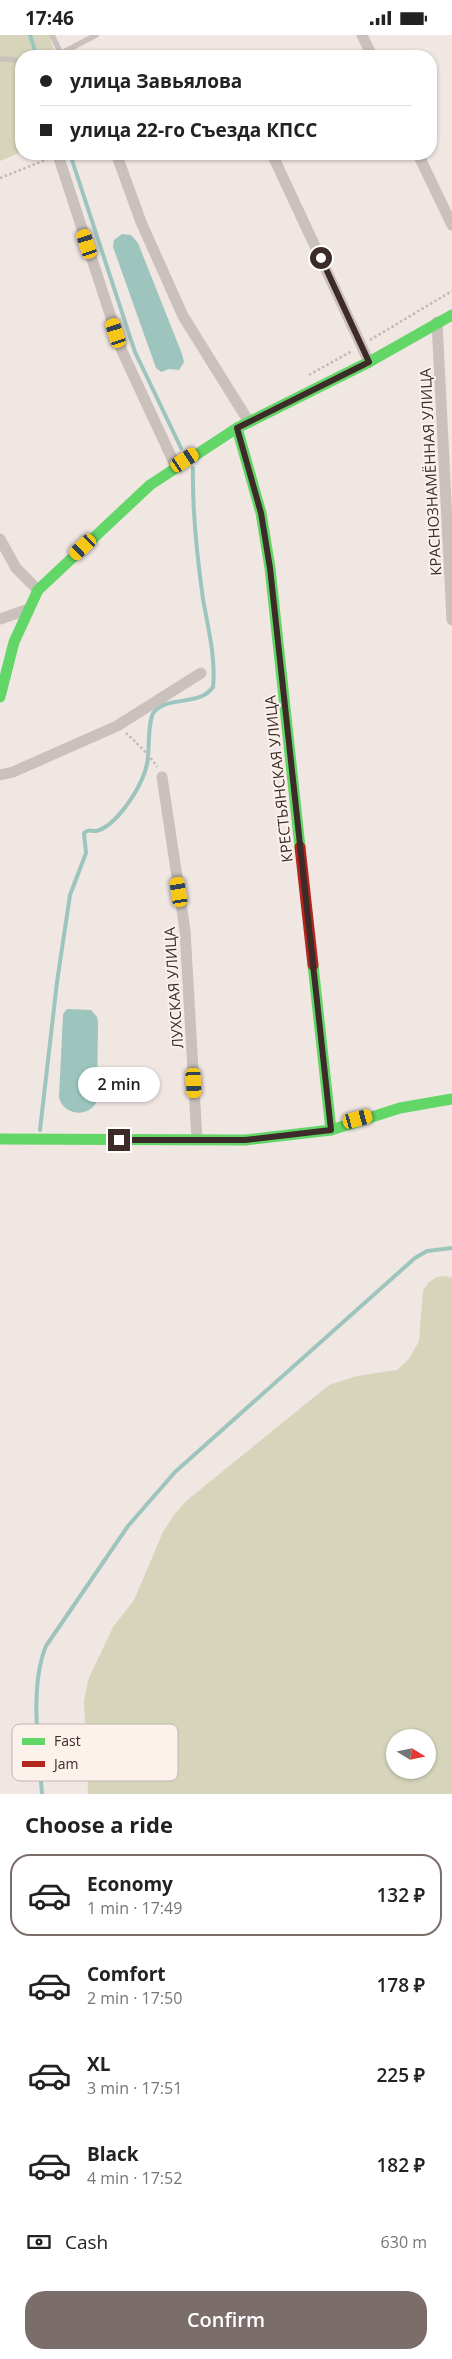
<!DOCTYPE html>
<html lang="en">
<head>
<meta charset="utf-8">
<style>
  body { margin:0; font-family:"Open Sans",sans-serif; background:#f2f2f2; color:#222; height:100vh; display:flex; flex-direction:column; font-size:19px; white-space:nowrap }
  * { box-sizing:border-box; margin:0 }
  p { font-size:16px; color:#767676 }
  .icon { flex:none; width:28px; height:28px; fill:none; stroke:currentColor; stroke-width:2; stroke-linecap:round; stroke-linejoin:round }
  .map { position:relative; height:1759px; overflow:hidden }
  .side { display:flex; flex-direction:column; background:#fff; flex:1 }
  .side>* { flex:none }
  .hud { position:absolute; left:15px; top:15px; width:422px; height:110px; border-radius:20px; box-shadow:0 1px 4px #0004; display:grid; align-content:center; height:110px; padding:0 25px; background:#fff }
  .needle { width:32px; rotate:100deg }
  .controls { position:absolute; left:386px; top:1694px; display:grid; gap:10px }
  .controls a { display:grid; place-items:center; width:50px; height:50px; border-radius:50%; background:#fff; box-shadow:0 1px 4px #0004; font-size:25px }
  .end { position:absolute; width:22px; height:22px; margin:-11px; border:6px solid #3c2b29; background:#fff; box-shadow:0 0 0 2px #fff }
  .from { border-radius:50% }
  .bubble { position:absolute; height:35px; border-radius:18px; background:#fff; box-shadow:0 1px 4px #0004; font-size:16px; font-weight:600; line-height:35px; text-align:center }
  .car { position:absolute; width:15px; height:30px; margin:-15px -8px; border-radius:6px; box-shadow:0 0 4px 1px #0007; background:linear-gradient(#f5c518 24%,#345 0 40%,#f5c518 0 76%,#345 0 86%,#f5c518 0) }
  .hud b { display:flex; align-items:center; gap:18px; height:48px; font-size:19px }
  .hud b+b { border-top:1px solid #e0e0e0 }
  .hud i { width:12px; height:12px; background:#222 }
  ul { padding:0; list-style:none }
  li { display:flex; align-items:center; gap:15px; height:82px; margin:0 10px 8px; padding:0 15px; border:2px solid transparent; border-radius:20px }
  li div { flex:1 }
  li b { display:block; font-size:19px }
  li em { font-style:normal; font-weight:600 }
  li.current { border-color:#7b6d6a }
  li>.icon { width:45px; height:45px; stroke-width:1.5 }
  h2 { padding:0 25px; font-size:22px; line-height:60px }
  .pay { display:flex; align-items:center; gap:12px; height:55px; padding:0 25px; font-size:19px }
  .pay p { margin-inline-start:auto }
  .cta { display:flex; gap:10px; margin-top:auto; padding:10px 25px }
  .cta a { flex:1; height:58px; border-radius:20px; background:#7b6d6a; color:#fff; font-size:20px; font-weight:600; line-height:58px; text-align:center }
  .status { display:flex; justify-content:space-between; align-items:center; height:35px; padding:0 25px; background:#fff; direction:ltr }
  .status svg { height:14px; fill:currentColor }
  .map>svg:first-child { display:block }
  .green { fill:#d6d5bb; fill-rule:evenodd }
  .water { fill:#9dc5be }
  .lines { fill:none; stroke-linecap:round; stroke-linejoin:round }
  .stream { stroke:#9dc5be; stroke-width:4 }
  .path { stroke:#c3b8b4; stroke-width:2.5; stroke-dasharray:2.5 2.5; stroke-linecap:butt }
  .lane { stroke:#cac0bc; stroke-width:5.5 }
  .street { stroke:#cac0bc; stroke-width:11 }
  .fast { stroke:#63d668; stroke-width:11 }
  .jam { stroke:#b3261e; stroke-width:11 }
  .route { stroke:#3c2b29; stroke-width:6 }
  .labels { text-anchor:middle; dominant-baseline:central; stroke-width:4; stroke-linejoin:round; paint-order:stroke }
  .street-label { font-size:15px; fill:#3c2b29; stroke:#fcf1eb }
  .key { fill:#fcf1eb; stroke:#c2b6b1; stroke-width:1 }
  .key-label { font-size:14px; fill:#3c2b29 }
</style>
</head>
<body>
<div class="status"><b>17:46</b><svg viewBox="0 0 49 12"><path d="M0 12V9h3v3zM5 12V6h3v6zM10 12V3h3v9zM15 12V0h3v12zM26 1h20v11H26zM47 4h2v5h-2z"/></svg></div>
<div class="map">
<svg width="452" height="1759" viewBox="0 0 452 1759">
  <rect width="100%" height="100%" fill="#f0e7e3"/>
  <!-- green -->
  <path class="green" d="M0,0H49L56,21H21V117L0,126Z
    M446,1241L452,1243V1759H88L84,1666L88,1645L113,1592L134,1565L163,1497L174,1480L186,1466L329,1350L357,1341L397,1335L408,1325L419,1306L423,1256L429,1247L437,1242ZM395,1702H428V1735H395Z"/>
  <!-- water -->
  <path class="water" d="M122,199L131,200L138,208L182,319L184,327L179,335L169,334L161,337L156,333L113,212L114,205Z
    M67,974L91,975L97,982L98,987L97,1066C89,1084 62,1080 59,1062L63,979Z"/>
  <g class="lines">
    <!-- stream -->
    <path class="stream" d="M30,0L36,19
      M70,119L135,317L181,413
      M40,1095L57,947L70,860L86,818L84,798C89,794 89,796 95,796C101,796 110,789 114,785C128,771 143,748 147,729C150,716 147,686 154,677C169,660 199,672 213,652C216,624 208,592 203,564C197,521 192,477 193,433
      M42,1759C39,1715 29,1652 46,1611L128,1491L175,1437L415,1223L427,1216L452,1213"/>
    <!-- path -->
    <path class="path" d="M0,143L48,124
      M370,305L452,256
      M309,340L352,316
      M126,698C133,704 153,724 157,732"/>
    <!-- lane -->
    <path class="lane" d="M52,0L62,21
      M60,19L96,0
      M0,24L16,25"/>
    <!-- street -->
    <path class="street" d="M362,0L372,21
      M272,119L369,327
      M418,119L452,190
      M58,120L122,316L176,432
      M117,121L141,187L183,281L249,387
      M437,287L452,585
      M0,504L16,533L38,555
      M0,584L26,575
      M0,740L13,737L117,691L201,638
      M162,742L185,895L197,1105"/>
    <!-- fast -->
    <path class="fast" d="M237,393L261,478L270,533L300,812
      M0,662L14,607L38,555L150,450L237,393L369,327L452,280
      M313,930L331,1095
      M0,1104L245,1105L331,1095L400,1073L452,1064"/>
    <!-- jam -->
    <path class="jam" d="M300,812L313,930"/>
  </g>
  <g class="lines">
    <!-- route -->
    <path class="route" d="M119,1105H245L331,1095L270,533L261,478L237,393L369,327L321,223"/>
  </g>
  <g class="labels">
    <!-- street labels -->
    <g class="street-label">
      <text transform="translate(430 437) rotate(-93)">КРАСНОЗНАМЁННАЯ УЛИЦА</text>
      <text transform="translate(278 744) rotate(-96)">КРЕСТЬЯНСКАЯ УЛИЦА</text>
      <text transform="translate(173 953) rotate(-94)">ЛУХСКАЯ УЛИЦА</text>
    </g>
  </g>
  <!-- legend -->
  <rect x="12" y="1689" width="166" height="57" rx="8" class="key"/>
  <rect x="22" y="1703" width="23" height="7" fill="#63d668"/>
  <rect x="22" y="1726" width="23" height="6" fill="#b3261e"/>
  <g class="key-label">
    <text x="54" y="1711">Fast</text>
    <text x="54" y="1734">Jam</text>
  </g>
</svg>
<div class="controls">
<a><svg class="needle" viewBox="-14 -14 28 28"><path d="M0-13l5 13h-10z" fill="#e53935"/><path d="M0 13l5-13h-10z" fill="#767676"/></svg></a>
</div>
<i class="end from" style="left:321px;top:223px"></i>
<i class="end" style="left:119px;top:1105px"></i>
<div class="bubble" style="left:78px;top:1032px;width:82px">2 min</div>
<i class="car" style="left:87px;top:209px;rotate:342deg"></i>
<i class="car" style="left:116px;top:298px;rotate:342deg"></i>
<i class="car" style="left:185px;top:425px;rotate:56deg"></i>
<i class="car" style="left:83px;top:512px;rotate:227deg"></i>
<i class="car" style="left:179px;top:857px;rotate:351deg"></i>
<i class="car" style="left:194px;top:1048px;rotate:177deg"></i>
<i class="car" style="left:358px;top:1084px;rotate:75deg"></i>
<div class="hud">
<b><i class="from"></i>улица Завьялова</b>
<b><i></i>улица 22-го Съезда КПСС</b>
</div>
</div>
<section class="side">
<h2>Choose a ride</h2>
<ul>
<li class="current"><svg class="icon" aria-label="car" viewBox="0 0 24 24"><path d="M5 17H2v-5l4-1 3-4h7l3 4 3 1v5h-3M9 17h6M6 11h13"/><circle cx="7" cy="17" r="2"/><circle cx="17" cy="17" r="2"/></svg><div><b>Economy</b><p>1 min · 17:49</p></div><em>132 ₽</em></li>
<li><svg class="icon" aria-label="car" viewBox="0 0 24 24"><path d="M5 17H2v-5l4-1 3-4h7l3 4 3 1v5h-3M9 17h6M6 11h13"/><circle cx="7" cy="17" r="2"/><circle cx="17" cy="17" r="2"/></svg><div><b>Comfort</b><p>2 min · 17:50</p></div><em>178 ₽</em></li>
<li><svg class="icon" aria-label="car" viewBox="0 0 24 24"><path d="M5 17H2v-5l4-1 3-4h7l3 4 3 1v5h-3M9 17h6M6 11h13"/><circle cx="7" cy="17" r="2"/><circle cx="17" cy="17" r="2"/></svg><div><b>XL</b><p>3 min · 17:51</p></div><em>225 ₽</em></li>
<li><svg class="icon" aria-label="car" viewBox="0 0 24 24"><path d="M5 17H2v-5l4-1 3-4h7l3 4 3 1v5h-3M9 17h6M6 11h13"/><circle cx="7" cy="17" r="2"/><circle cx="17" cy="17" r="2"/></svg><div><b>Black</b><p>4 min · 17:52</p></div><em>182 ₽</em></li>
</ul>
<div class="pay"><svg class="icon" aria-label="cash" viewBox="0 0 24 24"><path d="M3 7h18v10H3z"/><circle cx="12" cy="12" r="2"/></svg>Cash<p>630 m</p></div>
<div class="cta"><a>Confirm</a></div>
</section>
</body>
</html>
